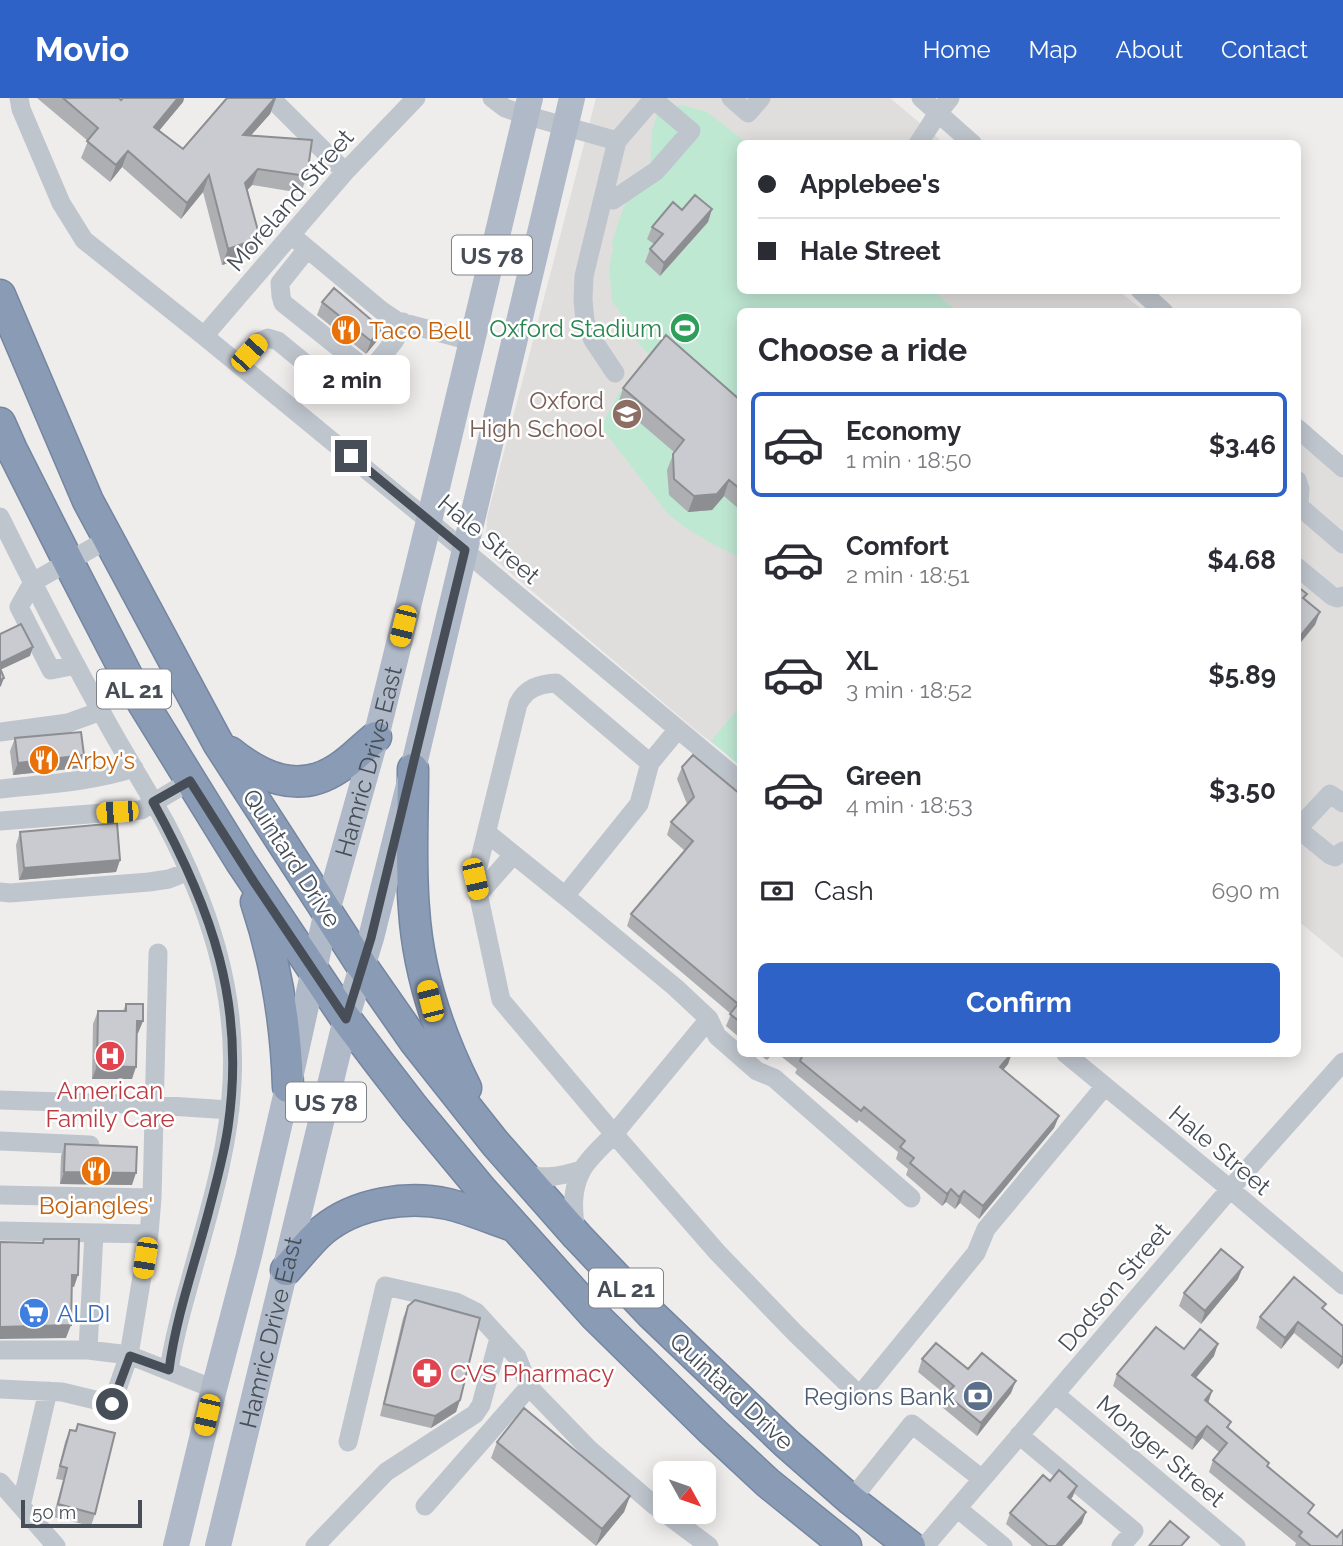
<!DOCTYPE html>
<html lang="en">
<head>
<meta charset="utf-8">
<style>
  body { margin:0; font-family:Raleway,sans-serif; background:#f7f7f7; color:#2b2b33; height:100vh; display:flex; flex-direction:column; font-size:26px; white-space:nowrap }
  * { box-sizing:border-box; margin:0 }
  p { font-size:23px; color:#7c7c81 }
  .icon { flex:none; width:38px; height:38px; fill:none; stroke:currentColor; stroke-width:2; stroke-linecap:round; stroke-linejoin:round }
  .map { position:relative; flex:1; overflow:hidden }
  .drawer { position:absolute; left:737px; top:210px; width:564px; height:749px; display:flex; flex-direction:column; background:#fff; border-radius:10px; box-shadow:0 4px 18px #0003 }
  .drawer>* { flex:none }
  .hud { position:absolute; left:737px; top:42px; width:564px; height:154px; border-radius:10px; box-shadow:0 4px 18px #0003; display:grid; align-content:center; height:154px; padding:0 21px; background:#fff }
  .needle { width:46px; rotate:130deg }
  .tools { position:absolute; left:653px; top:1363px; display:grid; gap:14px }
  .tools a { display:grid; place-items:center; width:63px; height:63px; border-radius:10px; background:#fff; box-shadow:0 4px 18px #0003; font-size:35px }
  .scale { position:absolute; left:21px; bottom:18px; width:121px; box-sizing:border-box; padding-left:7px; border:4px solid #474e57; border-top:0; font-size:19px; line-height:24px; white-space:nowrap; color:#474e57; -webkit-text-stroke:5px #fff; paint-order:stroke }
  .end { position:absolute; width:32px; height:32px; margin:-16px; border:9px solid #474e57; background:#fff; box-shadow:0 0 0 4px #fff }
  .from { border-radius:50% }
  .bubble { position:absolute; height:49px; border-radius:10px; background:#fff; box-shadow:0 4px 18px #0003; font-size:23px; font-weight:700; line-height:49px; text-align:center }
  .car { position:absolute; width:21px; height:42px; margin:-21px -10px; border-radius:9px; box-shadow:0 0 5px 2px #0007; background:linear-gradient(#f5c518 24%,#345 0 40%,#f5c518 0 76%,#345 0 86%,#f5c518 0) }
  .hud b { display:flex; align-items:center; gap:24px; height:66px; font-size:26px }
  .hud b+b { border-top:2px solid #e1e1e2 }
  .hud i { width:18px; height:18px; background:#2b2b33 }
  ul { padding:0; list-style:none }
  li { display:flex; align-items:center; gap:21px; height:105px; margin:0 14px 10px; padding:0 7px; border:4px solid transparent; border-radius:10px }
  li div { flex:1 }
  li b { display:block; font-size:26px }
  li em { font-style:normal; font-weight:700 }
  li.on { border-color:#2f62c6 }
  li>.icon { width:63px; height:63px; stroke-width:1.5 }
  h2 { padding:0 21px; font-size:32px; line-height:84px }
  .pay { display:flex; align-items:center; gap:18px; height:77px; padding:0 21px; font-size:26px }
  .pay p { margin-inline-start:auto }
  .cta { display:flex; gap:14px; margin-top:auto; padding:14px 21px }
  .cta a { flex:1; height:80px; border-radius:10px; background:#2f62c6; color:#fff; font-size:28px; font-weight:700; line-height:80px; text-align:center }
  header { display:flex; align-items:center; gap:42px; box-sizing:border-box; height:98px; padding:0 35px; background:#2f62c6; color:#fff }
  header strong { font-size:33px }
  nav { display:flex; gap:38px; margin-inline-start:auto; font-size:24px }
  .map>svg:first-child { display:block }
  .education { fill:#e0dedd }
  .green { fill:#bfe8d3 }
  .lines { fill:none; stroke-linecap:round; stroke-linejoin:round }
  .highway-casing { stroke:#7586a1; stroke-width:33 }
  .minor { stroke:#bfc5cd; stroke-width:19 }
  .major { stroke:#afb9c8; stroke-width:26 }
  .highway { stroke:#8a9bb5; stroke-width:30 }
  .wall { fill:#aeafb3 }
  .shaded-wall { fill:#8d8e92 }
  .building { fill:#cacbd0; stroke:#8d8e92; stroke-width:2 }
  .route { stroke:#474e57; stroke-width:9 }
  .labels { text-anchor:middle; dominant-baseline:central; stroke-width:5; stroke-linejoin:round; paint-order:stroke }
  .shield { fill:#fff; stroke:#7e8389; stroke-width:2 }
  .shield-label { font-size:23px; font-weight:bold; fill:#474e57 }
  .street-label { font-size:24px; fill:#474e57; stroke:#fff }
  .leisure-label { font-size:24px; fill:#27864d; stroke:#fff; text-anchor:end }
  .food-label { font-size:24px; fill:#c56008; stroke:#fff; text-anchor:start }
  .education-label { font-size:24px; fill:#785e54; stroke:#fff; text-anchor:end }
  .health-label { font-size:24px; fill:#be3a42; stroke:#fff }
  .shop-label { font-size:24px; fill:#366cbe; stroke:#fff; text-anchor:start }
  .service-label { font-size:24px; fill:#4e5e75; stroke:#fff; text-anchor:end }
</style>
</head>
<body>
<header>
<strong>Movio</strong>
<nav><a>Home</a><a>Map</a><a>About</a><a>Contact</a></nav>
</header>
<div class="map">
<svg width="1343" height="1448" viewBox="0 0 1343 1448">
  <rect width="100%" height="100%" fill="#efedec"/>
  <!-- education -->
  <path class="education" d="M596,0H890L944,45L740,46V192L1119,193L1144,213L740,214V667L693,630L494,461L486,442L487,419Z
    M1297,341L1343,380V860L1297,822Z"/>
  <!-- green -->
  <path class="green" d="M681,7L707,14L747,45L740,46V192L933,193L957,213L740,214V459L714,447L686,430L668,416L601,329L618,296L650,258L632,237L626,223L612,203L609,170L613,151L612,144L623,110L635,92L649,87L652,33L658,13Z
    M740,608V668L711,643Z"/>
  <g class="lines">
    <!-- highway casing -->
    <g class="highway-casing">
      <path id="highway" d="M0,197L88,403L218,645L362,868L415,944L495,1045L577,1138L650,1215L786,1345L851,1402L910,1448
        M0,325L12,352L69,465L133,589L241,764L346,921L380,966L414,1010L482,1092L595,1218L712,1333L768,1385L846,1448
        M230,654C262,680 299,696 337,671C351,663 363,649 376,639
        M413,671C413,717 410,764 414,811C418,874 438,934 466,990
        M256,804C276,864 286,925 288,989
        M286,1172C298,1159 310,1143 323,1132C356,1105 407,1097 448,1106C469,1111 490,1120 510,1127"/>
    </g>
    <!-- minor -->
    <path class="minor" d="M19,0L21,11L61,105L84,142L204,238L429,423L740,683
      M271,0L345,74
      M492,0L505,10L525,17L617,43
      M731,0L748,15L761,0
      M921,0L973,46
      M918,46L938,15L950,0
      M604,100L613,102L656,73L691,33L653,1
      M291,137L382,213L397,223L471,243
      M307,151L280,185L281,198L283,205L367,272
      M1140,192L1164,214
      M204,238L345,74L416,0
      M239,266L259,244L268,240L278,243L328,284L337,286L346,283L376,266L395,242L403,224
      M615,275L593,242L585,223L583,202L584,178L617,43L654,0
      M1297,330L1343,370
      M1297,382L1300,391L1299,408
      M1297,409L1299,408L1343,446
      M0,419C36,492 73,564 113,635C130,665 149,695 166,726C208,806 237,892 232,984C229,1054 206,1123 188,1190C180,1218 173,1244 169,1272
      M1297,469L1332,498L1337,500L1343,498
      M76,567L51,572L19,509L33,484L108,441
      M0,634L68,625L101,613
      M650,665L678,631
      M0,691C45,686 91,684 134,670
      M1343,705L1330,696L1303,725L1302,730L1303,735L1330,757L1335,759L1343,753
      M0,723L141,712L190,683
      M487,735L565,798
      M0,794L10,795L149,784L169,781L189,773
      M478,797L513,757
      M709,921L614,1036L717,1154L796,1236L852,1290L858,1293L865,1291L976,1155L986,1131L1105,988
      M1066,956L1230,1091L1343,1187
      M0,1002L154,1007L230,1012
      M0,1043L90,1047
      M522,1076C547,1081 557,1079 581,1072
      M0,1097L152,1100
      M0,1133L149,1136
      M576,1134C573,1114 571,1093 581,1074C587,1061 604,1047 614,1036L501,902L475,781L518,606C526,590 539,586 556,585L650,665L639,706L565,798L676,890L709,921L717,938L757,973L774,980L911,1100
      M94,1135L88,1252L129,1257L214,1291
      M0,1252H88
      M0,1291L62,1294L112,1306L129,1257L149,1136L152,1100L158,855
      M1055,1296L1236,1448
      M1019,1337L1134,1433L1121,1448
      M348,1344L385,1188L456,1204L476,1214L517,1259L529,1289L590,1352L654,1407L709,1448
      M0,1384L56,1448
      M851,1402L912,1326L982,1381
      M21,1408L48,1293
      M425,1408L529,1289
      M957,1410L1003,1448
      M315,1448L386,1374L475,1316L481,1307L499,1240
      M925,1448L1230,1091L1343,964"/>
    <!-- major -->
    <g class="major">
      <path id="s1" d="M176,1448L214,1291L249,1157L288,989L327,813L376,639L429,423L530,0"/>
      <path id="s2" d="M218,1448L346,921L371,840L413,671L572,0"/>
    </g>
    <!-- highway -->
    <use href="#highway" class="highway"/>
  </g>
  <!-- wall -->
  <path class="wall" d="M37,0H119L121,2L123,0H184L183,4L159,32L183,51L276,0L270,16L251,37L307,78L301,95L252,87L247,92L260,140L254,157L222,167L203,94L181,121L122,69L110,84L81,60L88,43Z
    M712,111L708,124L660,178L645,164L650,151L654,146L647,141L652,129L682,112Z
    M322,204L377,243L366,256L317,217Z
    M623,290L740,302V412L724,398L712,412L688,414L669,397L667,372L674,354L618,306Z
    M15,640L79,670L13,677L10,653Z
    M682,669L740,696V940L726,928L731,916L627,828L631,816L685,753L667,737L671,724L687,706L677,681Z
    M20,734L120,762L116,774L19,782L16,747Z
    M126,906L143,923L138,935H137L132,981H92L93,926L98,913H123Z
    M758,956H773L767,962Z
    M778,956H1012L1008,966L1003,972L1059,1018L1054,1030L979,1121L960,1105L955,1111L946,1104L942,1108L906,1077L908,1071L896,1061L898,1054L859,1022L857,1025L795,975L797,971Z
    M65,1046L132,1087L60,1086L61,1058Z
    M1238,1181L1201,1226L1179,1208L1184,1195Z
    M408,1208L460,1302L456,1314L431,1330L380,1318L403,1220Z
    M1323,1211L1343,1228V1265L1338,1271L1294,1235L1281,1251L1256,1230L1260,1219Z
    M1184,1251L1214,1258L1196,1280L1212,1293L1208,1305L1231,1324L1228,1331L1268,1369L1311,1417L1343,1448H1295L1296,1445L1209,1374L1213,1362L1219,1354L1202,1340L1192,1352L1113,1288L1117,1276Z
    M922,1261L968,1271L1011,1295L977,1338L942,1309L946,1297L918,1274Z
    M78,1326L95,1416L91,1428L53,1419L63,1382L56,1381L65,1344L70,1332L75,1333Z
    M497,1344L630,1398L624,1414L596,1448L491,1360Z
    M1050,1383L1073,1398L1071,1401L1082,1425L1062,1448H1032L1006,1426L1010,1415Z"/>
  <!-- shaded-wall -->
  <path class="shaded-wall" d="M178,0H184L183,4L149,45L154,29Z
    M276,0L270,16L237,53L243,37Z
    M128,53L122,69L110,84L116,67Z
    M258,71L252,87L239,101L245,85Z
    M209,77L203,94L181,121L187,105Z
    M712,111L708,124L660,178L664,165Z
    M260,140L254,157L222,167L228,151Z
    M382,231L377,243L366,256L371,243Z
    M729,382L724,398L712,412L688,414L694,398Z
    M1320,514L1315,527L1297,549V542Z
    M33,549L30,558L0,572V565Z
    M4,580L1,588L0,589V582Z
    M84,657L79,670L13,677L18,665Z
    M120,762L116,774L19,782L24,770Z
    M137,923H143L138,935H132Z
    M1011,956L1008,966L995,982L1000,969Z
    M97,968L136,969L132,981H92Z
    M1059,1018L1054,1030L979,1121L983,1108Z
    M64,1074L136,1075L132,1087L60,1086Z
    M951,1091L946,1104L942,1108L947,1096Z
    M964,1093L960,1105L955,1111L959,1099Z
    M1243,1169L1238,1181L1201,1226L1205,1213Z
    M72,1177H78L74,1189H68Z
    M1298,1224L1294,1235L1281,1251L1285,1240Z
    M71,1227L66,1240L0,1241V1229Z
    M1218,1246L1214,1258L1188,1289L1192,1277Z
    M1343,1258V1265L1338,1271L1342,1259Z
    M1016,1283L1011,1295L977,1338L981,1325Z
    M1212,1293L1208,1305L1205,1302Z
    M460,1302L456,1314L431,1330L435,1318Z
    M1207,1328L1202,1340L1192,1352L1196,1340Z
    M1077,1388L1073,1398L1064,1409L1068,1399Z
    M630,1398L624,1414L596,1448L602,1431Z
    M1086,1414L1082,1425L1062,1448H1056Z"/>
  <!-- building -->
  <path class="building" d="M63,0H119L121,2L123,0H178L154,29L183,51L227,0H275L243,37L312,42L307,78L258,71L245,85L260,140L228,151L209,77L187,105L128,53L116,67L87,43L98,30Z
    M695,97L712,111L664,165L650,151L663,136L652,129L673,104L682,112Z
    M334,190L382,231L371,243L322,204Z
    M666,237L740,302V391L729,382L717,396L694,398L674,381L673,356L684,342L623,290Z
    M1297,488L1307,496L1303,500L1320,514L1297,542Z
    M21,526L33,549L0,565V536Z
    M0,570L4,580L0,582Z
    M81,634L84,657L18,665L15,640Z
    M693,657L740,696V924L730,916L738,906L631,816L693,743L671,724L694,699L682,669Z
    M117,725L120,762L24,770L20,734Z
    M126,906H143V923H137L136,969L97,968L98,913H126Z
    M798,956H1011L1000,969L1059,1018L983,1108L964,1093L959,1099L951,1091L947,1096L910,1065L914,1060L900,1049L905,1043L864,1009L861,1013L800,963L802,959Z
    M65,1046L137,1049L136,1075L64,1074Z
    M44,1141H79L78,1177H72L71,1227L0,1229V1144L43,1145Z
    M1221,1151L1243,1169L1205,1213L1184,1195Z
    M1294,1179L1326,1206L1322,1210L1343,1228V1258L1342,1259L1298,1224L1285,1240L1260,1219Z
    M415,1202L480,1220L460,1302L435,1318L384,1306L408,1208Z
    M1156,1229L1184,1251L1200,1231L1218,1246L1192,1277L1212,1293L1205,1302L1231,1324L1227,1329L1269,1365L1267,1368L1314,1407L1308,1415L1337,1439L1343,1432V1448H1311L1299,1438L1302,1434L1213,1362L1227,1345L1207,1328L1196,1340L1117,1276Z
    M936,1245L968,1271L982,1255L1016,1283L981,1325L946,1296L954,1288L922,1261Z
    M524,1310L630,1398L602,1431L497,1344Z
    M78,1326L115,1335L95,1416L58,1406L67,1370L60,1368L70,1332L76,1333Z
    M1059,1372L1077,1388L1068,1399L1086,1414L1056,1448H1048L1010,1415L1043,1377L1050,1383Z
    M1170,1423L1189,1439L1181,1448H1149Z"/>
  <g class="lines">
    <!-- route -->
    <path class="route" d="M112,1306L130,1258L169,1272C176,1218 195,1166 209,1112C216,1085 224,1057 228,1029C246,906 212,811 153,704L190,683L254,784L346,921L371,840L465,452L351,358"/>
  </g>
  <!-- icons -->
  <defs>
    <g id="stadium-disc" transform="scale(1.575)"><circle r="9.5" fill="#2e9e5b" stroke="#fff"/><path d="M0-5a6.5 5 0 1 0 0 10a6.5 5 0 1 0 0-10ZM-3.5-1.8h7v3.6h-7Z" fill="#fff"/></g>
    <g id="restaurant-disc" transform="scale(1.575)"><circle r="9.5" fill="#e8710a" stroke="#fff"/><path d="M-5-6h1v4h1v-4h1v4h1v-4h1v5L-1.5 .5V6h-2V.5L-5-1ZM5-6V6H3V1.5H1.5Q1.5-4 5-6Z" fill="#fff"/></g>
    <g id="school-disc" transform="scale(1.575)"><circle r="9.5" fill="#8d6e63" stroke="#fff"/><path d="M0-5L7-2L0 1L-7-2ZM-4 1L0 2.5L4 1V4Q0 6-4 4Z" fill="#fff"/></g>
    <g id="hospital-disc" transform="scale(1.575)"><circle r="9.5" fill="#e0444e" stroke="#fff"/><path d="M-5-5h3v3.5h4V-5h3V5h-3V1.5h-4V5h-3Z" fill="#fff"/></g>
    <g id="supermarket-disc" transform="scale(1.575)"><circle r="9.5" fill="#3f7fe0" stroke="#fff"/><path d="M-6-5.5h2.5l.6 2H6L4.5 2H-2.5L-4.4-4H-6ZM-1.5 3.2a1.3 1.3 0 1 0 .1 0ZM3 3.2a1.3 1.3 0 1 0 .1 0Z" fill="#fff"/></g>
    <g id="pharmacy-disc" transform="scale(1.575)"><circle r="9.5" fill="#e0444e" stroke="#fff"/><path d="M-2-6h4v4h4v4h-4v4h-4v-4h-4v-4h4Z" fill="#fff"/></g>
    <g id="bank-disc" transform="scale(1.575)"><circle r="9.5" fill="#5c6f8a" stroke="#fff"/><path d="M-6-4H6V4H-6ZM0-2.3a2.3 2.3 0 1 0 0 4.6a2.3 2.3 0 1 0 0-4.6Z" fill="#fff"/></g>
  </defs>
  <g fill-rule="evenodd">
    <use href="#stadium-disc" x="685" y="230"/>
    <use href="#restaurant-disc" x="346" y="232"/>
    <use href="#school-disc" x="627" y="316"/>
    <use href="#restaurant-disc" x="44" y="662"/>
    <use href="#hospital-disc" x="110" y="958"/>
    <use href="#restaurant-disc" x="96" y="1073"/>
    <use href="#supermarket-disc" x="34" y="1215"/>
    <use href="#pharmacy-disc" x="427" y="1275"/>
    <use href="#bank-disc" x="978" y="1298"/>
  </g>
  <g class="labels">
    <!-- shield labels -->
    <g class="shield">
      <rect x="452" y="137.5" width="80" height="39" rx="5"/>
      <rect x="97" y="571.5" width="74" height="39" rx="5"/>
      <rect x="286" y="984.5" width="80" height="39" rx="5"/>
      <rect x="589" y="1170.5" width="74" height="39" rx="5"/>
    </g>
    <g class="shield-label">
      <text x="492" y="157">US 78</text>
      <text x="134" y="591">AL 21</text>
      <text x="326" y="1004">US 78</text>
      <text x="626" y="1190">AL 21</text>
    </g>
    <!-- street labels -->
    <g class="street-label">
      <text transform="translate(290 102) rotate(-49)">Moreland Street</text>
      <text transform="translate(489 441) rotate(40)">Hale Street</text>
      <text stroke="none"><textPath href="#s1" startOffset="808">Hamric Drive East</textPath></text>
      <text transform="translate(292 760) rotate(57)">Quintard Drive</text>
      <text transform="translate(1220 1052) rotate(40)">Hale Street</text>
      <text transform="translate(1114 1189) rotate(-50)">Dodson Street</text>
      <text stroke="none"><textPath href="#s2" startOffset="220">Hamric Drive East</textPath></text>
      <text transform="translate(732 1293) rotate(43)">Quintard Drive</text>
      <text transform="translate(1161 1353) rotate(40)">Monger Street</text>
    </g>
    <!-- leisure labels -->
    <g class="leisure-label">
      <text x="662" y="230">Oxford Stadium</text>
    </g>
    <!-- food labels -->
    <g class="food-label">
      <text x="369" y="232">Taco Bell</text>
      <text x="67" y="662">Arby's</text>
      <text x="96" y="1107" text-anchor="middle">Bojangles'</text>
    </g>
    <!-- education labels -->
    <g class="education-label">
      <text x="604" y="302">Oxford<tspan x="604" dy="28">High School</tspan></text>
    </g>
    <!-- health labels -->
    <g class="health-label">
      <text x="110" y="992">American<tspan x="110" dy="28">Family Care</tspan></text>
      <text x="450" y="1275" text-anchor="start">CVS Pharmacy</text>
    </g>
    <!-- shop labels -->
    <g class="shop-label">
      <text x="57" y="1215">ALDI</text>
    </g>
    <!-- service labels -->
    <g class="service-label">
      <text x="955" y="1298">Regions Bank</text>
    </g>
  </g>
</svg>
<div class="tools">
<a><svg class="needle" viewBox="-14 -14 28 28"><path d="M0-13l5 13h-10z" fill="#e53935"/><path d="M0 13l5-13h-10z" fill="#7c7c81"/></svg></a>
</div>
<div class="scale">50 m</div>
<i class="end from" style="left:112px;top:1306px"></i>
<i class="end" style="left:351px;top:358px"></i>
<div class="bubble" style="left:294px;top:257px;width:116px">2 min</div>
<i class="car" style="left:249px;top:255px;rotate:42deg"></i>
<i class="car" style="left:403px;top:528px;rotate:194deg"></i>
<i class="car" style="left:117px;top:714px;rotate:266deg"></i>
<i class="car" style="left:475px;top:781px;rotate:167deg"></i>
<i class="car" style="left:430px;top:903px;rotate:346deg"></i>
<i class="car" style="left:145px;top:1160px;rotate:189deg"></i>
<i class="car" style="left:207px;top:1317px;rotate:193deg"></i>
<div class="hud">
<b><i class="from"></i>Applebee's</b>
<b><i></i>Hale Street</b>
</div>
<section class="drawer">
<h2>Choose a ride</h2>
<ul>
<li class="on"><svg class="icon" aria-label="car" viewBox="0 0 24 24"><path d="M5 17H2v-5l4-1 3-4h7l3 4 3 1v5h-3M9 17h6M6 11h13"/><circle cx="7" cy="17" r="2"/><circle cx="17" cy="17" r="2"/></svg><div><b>Economy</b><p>1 min · 18:50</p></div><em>$3.46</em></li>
<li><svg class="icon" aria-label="car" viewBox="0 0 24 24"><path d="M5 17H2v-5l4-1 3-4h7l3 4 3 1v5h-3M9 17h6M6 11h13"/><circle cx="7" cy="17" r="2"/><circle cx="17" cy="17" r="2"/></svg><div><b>Comfort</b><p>2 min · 18:51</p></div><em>$4.68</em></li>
<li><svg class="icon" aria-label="car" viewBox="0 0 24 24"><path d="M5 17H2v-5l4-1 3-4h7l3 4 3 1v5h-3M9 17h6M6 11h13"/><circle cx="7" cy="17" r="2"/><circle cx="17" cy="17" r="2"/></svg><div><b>XL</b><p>3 min · 18:52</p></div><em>$5.89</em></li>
<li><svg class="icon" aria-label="car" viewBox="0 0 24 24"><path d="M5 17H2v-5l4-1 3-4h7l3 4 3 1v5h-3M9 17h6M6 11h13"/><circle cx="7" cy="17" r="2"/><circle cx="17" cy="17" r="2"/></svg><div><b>Green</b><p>4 min · 18:53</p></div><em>$3.50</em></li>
</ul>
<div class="pay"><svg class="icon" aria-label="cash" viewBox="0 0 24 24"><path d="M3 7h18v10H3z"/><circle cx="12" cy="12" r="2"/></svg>Cash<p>690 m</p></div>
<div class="cta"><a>Confirm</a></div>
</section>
</div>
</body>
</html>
